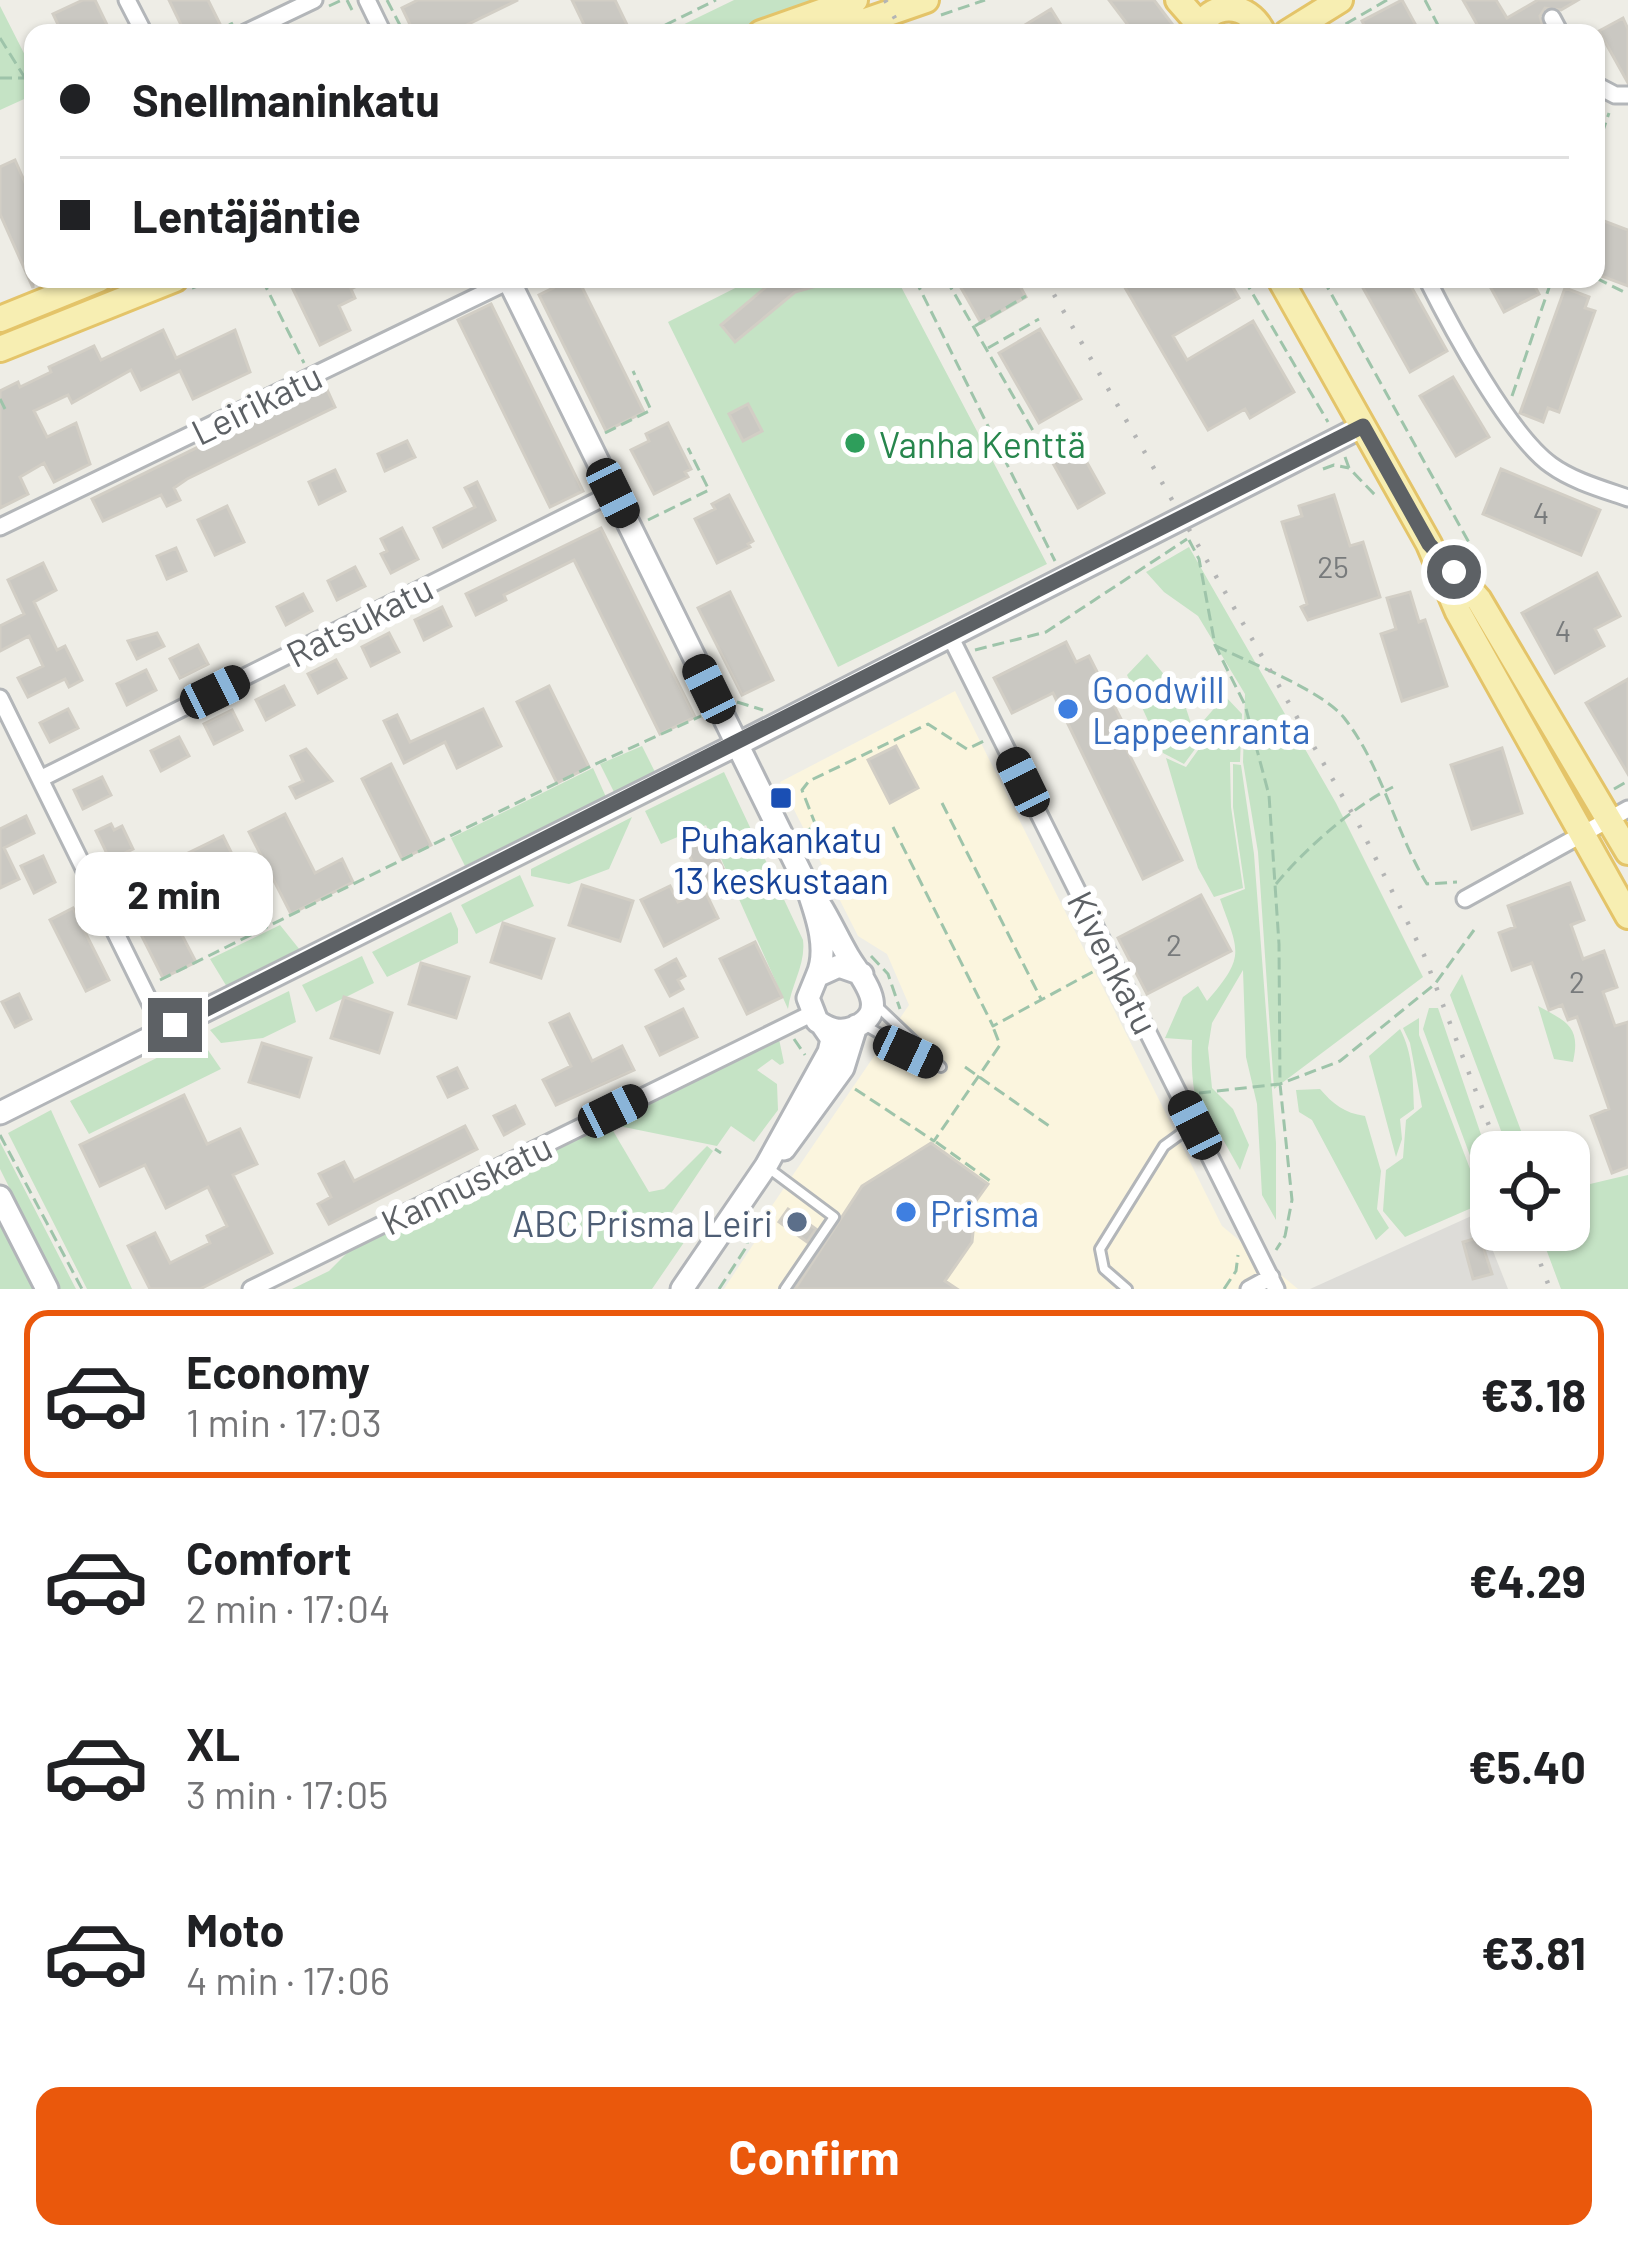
<!DOCTYPE html>
<html lang="en">
<head>
<meta charset="utf-8">
<style>
  body { margin:0; font-family:Barlow,sans-serif; background:#f6f6f6; color:#202124; height:100vh; display:flex; flex-direction:column; font-size:45px; white-space:nowrap }
  * { box-sizing:border-box; margin:0 }
  p { font-size:39px; color:#757577 }
  .icon { flex:none; width:66px; height:66px; fill:none; stroke:currentColor; stroke-width:2; stroke-linecap:round; stroke-linejoin:round }
  .map { position:relative; height:1289px; overflow:hidden }
  .drawer { display:flex; flex-direction:column; background:#fff; flex:1 }
  .drawer>* { flex:none }
  .banner { position:absolute; left:24px; top:24px; width:1581px; height:264px; border-radius:24px; box-shadow:0 3px 9px #0004; display:grid; align-content:center; height:264px; padding:0 36px; background:#fff }
  .fabs { position:absolute; left:1470px; top:1131px; display:grid; gap:24px }
  .fabs a { display:grid; place-items:center; width:120px; height:120px; border-radius:24px; background:#fff; box-shadow:0 3px 9px #0004; font-size:60px }
  .end { position:absolute; width:54px; height:54px; margin:-27px; border:15px solid #5d6165; background:#fff; box-shadow:0 0 0 6px #fff }
  .from { border-radius:50% }
  .bubble { position:absolute; height:84px; border-radius:24px; background:#fff; box-shadow:0 3px 9px #0004; font-size:39px; font-weight:700; line-height:84px; text-align:center }
  .car { position:absolute; width:36px; height:72px; margin:-36px -18px; border-radius:15px; box-shadow:0 0 9px 3px #0007; background:linear-gradient(#222 24%,#8ab4d8 0 40%,#222 0 76%,#8ab4d8 0 86%,#222 0) }
  .banner b { display:flex; align-items:center; gap:42px; height:114px; font-size:45px }
  .banner b+b { border-top:3px solid #e0e0e0 }
  .banner i { width:30px; height:30px; background:#202124 }
  ul { padding:21px 0 0; list-style:none }
  li { display:flex; align-items:center; gap:36px; height:168px; margin:0 24px 18px; padding:0 12px; border:6px solid transparent; border-radius:24px }
  li div { flex:1 }
  li b { display:block; font-size:45px }
  li em { font-style:normal; font-weight:700 }
  li.current { border-color:#ea580c }
  li>.icon { width:108px; height:108px; stroke-width:1.5 }
  .action { display:flex; gap:24px; margin-top:auto; padding:24px 36px }
  .action a { flex:1; height:138px; border-radius:24px; background:#ea580c; color:#fff; font-size:48px; font-weight:700; line-height:138px; text-align:center }
  .map>svg:first-child { display:block }
  .commercial { fill:#fbf5de }
  .industrial { fill:#dddcd8 }
  .green { fill:#c5e3c5 }
  .building { fill:#cac8c2; stroke:#d2cec5; stroke-width:3 }
  .lines { fill:none; stroke-linecap:round; stroke-linejoin:round }
  .lane-casing { stroke:#b3b6b9; stroke-width:14 }
  .street-casing { stroke:#b3b6b9; stroke-width:21 }
  .secondary-casing { stroke:#b2b5b9; stroke-width:27 }
  .primary-casing { stroke:#e4c469; stroke-width:30 }
  .path { stroke:#9ec4aa; stroke-width:3; stroke-dasharray:12 6; stroke-linecap:butt }
  .lane { stroke:#fff; stroke-width:8 }
  .street { stroke:#fff; stroke-width:15 }
  .secondary { stroke:#fff; stroke-width:21 }
  .primary { stroke:#f7eeb2; stroke-width:24 }
  .rail { stroke:#b4b5b5; stroke-width:4.5; stroke-dasharray:3 15; stroke-linecap:butt }
  .route { stroke:#5d6165; stroke-width:15 }
  .leisure-dot { fill:#2e9e5b; stroke:#fff; stroke-width:4.5 }
  .shop-dot { fill:#3f7fe0; stroke:#fff; stroke-width:4.5 }
  .transit-dot { fill:#1a4fb4; stroke:#fff; stroke-width:4.5 }
  .service-dot { fill:#5c6f8a; stroke:#fff; stroke-width:4.5 }
  .labels { text-anchor:middle; dominant-baseline:central; stroke-width:12; stroke-linejoin:round; paint-order:stroke }
  .number-label { font-size:30px; fill:#787b7c }
  .street-label { font-size:36px; fill:#5d6165; stroke:#fff }
  .leisure-label { font-size:36px; fill:#27864d; stroke:#fff; text-anchor:start }
  .shop-label { font-size:36px; fill:#366cbe; stroke:#fff; text-anchor:start }
  .transit-label { font-size:36px; fill:#164399; stroke:#fff }
  .service-label { font-size:36px; fill:#4e5e75; stroke:#fff; text-anchor:end }
</style>
</head>
<body>
<div class="map">
<svg width="1628" height="1289" viewBox="0 0 1628 1289">
  <rect width="100%" height="100%" fill="#eeede6"/>
  <!-- commercial -->
  <path class="commercial" d="M955,691L1222,1226L1298,1289H724L762,1231L758,1226L909,1005L887,954L858,936L780,782Z"/>
  <!-- industrial -->
  <path class="industrial" d="M1478,1213L1508,1289H1310Z"/>
  <!-- green -->
  <path class="green" d="M734,0H826L730,33H666Z
    M0,6L33,71V95L0,110Z
    M753,279H897L1047,564L838,667L668,322Z
    M1189,547L1336,803L1423,977L1274,1089L1258,852L1243,762L1245,694L1198,616L1164,592L1146,572Z
    M1147,654L1182,696L1198,745L1184,764L1163,753L1127,675Z
    M1225,696L1242,714L1240,762H1230L1231,807L1243,888L1214,897L1198,868L1166,758L1186,767L1201,746L1198,727Z
    M642,746L655,772L614,792L600,764Z
    M1233,764L1241,765L1254,854L1276,1143V1220L1262,1195L1257,1104L1246,1057L1243,970L1212,1023L1208,1048L1212,1088L1233,1109L1249,1145L1240,1170L1216,1127L1207,1129C1192,1101 1191,1072 1192,1040L1165,1038L1183,997L1198,986L1207,1001C1246,956 1239,952 1220,899L1245,889L1233,807Z
    M593,768L606,797L465,866L451,838Z
    M724,772L803,940C806,964 791,985 788,1009L706,825L661,844L645,811Z
    M632,817L609,869L569,884L531,876V869Z
    M520,875L534,906L476,934L461,905Z
    M451,912L458,929V943L387,977L372,952Z
    M280,925L300,950L227,987L210,959Z
    M362,956L374,983L316,1012L302,985Z
    M1462,974L1529,1152H1509L1450,995Z
    M289,991L296,1022L263,1038L221,1043L210,1030Z
    M1538,1006C1567,1022 1581,1026 1573,1062L1554,1059Z
    M1429,1008H1438L1491,1164V1212L1423,1029Z
    M1419,1018V1035L1483,1203L1405,1237L1383,1211L1386,1170L1403,1158L1406,1120L1422,1107L1410,1043L1403,1028Z
    M1400,1029C1413,1053 1413,1081 1414,1109L1400,1119L1402,1139L1396,1157L1369,1056Z
    M199,1037L221,1069L89,1134L70,1101Z
    M779,1039L784,1063L780,1065L772,1059L757,1070L777,1084L778,1110L754,1142L731,1126L717,1146L619,1126L616,1120Z
    M1320,1089C1333,1104 1344,1113 1365,1116L1381,1171L1377,1209L1389,1228L1376,1240L1312,1120L1299,1112L1296,1090Z
    M51,1110L132,1289H87L8,1133Z
    M609,1124L649,1192L664,1189L707,1146L713,1151L672,1212L673,1221L689,1235L652,1289H292L329,1271L349,1251Z
    M0,1142L76,1289H60L0,1169Z
    M1628,1175V1289H1561L1539,1230H1569V1189Z
    M0,1225L33,1289H0Z"/>
  <!-- building -->
  <path class="building" d="M83,0H95L111,33H62L53,14Z
    M169,0H208L221,26L207,33H185Z
    M418,0H518L450,33H414L402,8Z
    M572,0H615L631,33H588Z
    M1109,0H1154L1179,33H1134Z
    M1402,0L1420,33H1368L1362,21Z
    M1463,0H1496L1507,18L1538,0H1578L1561,10L1545,8L1540,16L1542,24L1526,33H1482Z
    M1051,9L1066,33H1012Z
    M1623,18L1628,29V83L1599,31Z
    M15,160L33,201V288L0,214V167Z
    M1596,218L1628,230V286L1596,274Z
    M288,279H371L351,289L355,298L339,306L350,330L320,345Z
    M548,279H578L644,412L606,431L539,295L553,288Z
    M786,279H827V283L795,292L735,342L721,325L773,281L776,284Z
    M956,279H1016L1026,297L981,323Z
    M1120,279H1228L1239,298L1173,336L1187,360L1253,321L1294,392L1250,418L1245,409L1208,430Z
    M1358,279H1407L1447,351L1410,372Z
    M1486,279H1531L1539,294L1504,312Z
    M1565,288L1589,297L1585,308L1595,311L1559,412L1548,408L1543,422L1520,413Z
    M491,304L583,491L550,507L458,320Z
    M1040,329L1081,399L1039,423L999,353Z
    M163,330L176,358L235,330L250,372L193,399L180,371L141,390L131,370L72,403L68,395L34,411L47,437L76,423L90,464L54,482L44,463L20,477L28,494L0,508V391L18,382L20,387L51,372L49,367L94,346L101,360Z
    M1453,377L1489,437L1456,456L1420,396Z
    M325,385L335,407L187,479L174,488L180,500L167,506L161,495L103,521L92,499Z
    M748,404L762,431L743,441L729,414Z
    M668,423L691,469L685,472L688,477L654,494L631,450L649,441L646,434Z
    M1071,434L1104,493L1078,508L1045,449Z
    M407,441L415,457L385,471L378,454Z
    M1501,469L1600,510L1581,555L1483,514Z
    M335,470L345,491L319,504L309,482Z
    M477,482L495,520L443,547L434,528L475,507L465,488Z
    M729,495L753,541L748,544L750,547L717,563L695,519L715,509L712,504Z
    M1334,495L1350,546L1363,542L1380,597L1308,620L1301,607L1307,604L1282,522L1302,516L1299,506Z
    M227,506L244,542L215,555L198,520Z
    M402,528L418,559L391,573L381,554L387,551L381,539Z
    M601,528L695,717L660,734L574,560L504,595L506,600L476,615L466,594Z
    M176,548L186,571L167,579L157,556Z
    M43,563L56,590L34,602L57,650L65,646L82,680L69,687L65,679L28,697L18,678L43,666L29,636L0,651V626L24,614L8,580Z
    M355,567L365,586L337,600L328,581Z
    M1597,573L1620,616L1595,629L1604,646L1555,673L1522,613Z
    M730,592L773,680L742,695L698,608Z
    M1410,592L1419,622L1425,620L1447,686L1402,701L1381,634L1396,629L1387,598Z
    M303,594L312,611L286,625L277,607Z
    M442,607L451,626L424,640L415,620Z
    M157,633L164,646L137,659L128,641Z
    M389,633L399,652L371,666L362,647Z
    M1066,642L1076,662L1089,656L1124,725L1116,728L1182,860L1143,879L1053,693L1012,713L994,678Z
    M198,645L208,664L180,678L170,659Z
    M336,660L346,678L318,693L308,674Z
    M146,670L156,690L127,705L117,684Z
    M1628,679V774L1586,703Z
    M284,686L294,705L266,720L256,700Z
    M549,686L589,767L557,783L517,702Z
    M68,709L78,728L50,742L40,723Z
    M483,709L501,746L457,768L445,742L404,763L384,721L397,715L410,742Z
    M232,710L242,730L214,744L204,724Z
    M179,737L189,756L161,771L151,751Z
    M896,746L918,788L890,803L868,760Z
    M1502,748L1522,813L1472,829L1451,765Z
    M306,749L332,781L296,798L290,787L303,781L291,756Z
    M391,764L431,845L402,859L362,779Z
    M102,777L111,795L83,809L74,790Z
    M285,814L315,873L342,859L353,882L291,914L249,832Z
    M26,816L34,833L4,848L19,879L0,888V829Z
    M111,824L114,830L122,826L133,849L110,860L96,831Z
    M705,832L728,878L706,889L683,843Z
    M223,836L244,878L171,914L196,962L163,978L122,897L177,870L172,861Z
    M43,856L55,882L34,893L21,866Z
    M1570,883L1584,920L1571,925L1583,959L1604,951L1617,987L1603,992L1615,1026L1628,1022V1167L1612,1173L1591,1116L1609,1109L1577,1017L1568,1020L1562,1005L1549,1010L1532,963L1512,970L1499,933L1515,927L1508,906Z
    M582,885L633,901L620,941L569,925Z
    M670,886L678,902L704,889L718,918L664,946L641,900Z
    M1201,895L1231,951L1147,994L1118,938Z
    M73,908L109,980L86,991L50,920Z
    M503,923L554,939L541,978L491,962Z
    M755,942L782,997L747,1014L720,959Z
    M676,959L685,976L678,980L683,989L670,996L656,970Z
    M421,963L469,977L456,1018L409,1004Z
    M19,994L31,1019L15,1027L2,1002Z
    M344,997L392,1013L379,1053L331,1038Z
    M683,1009L697,1037L660,1055L646,1027Z
    M569,1014L592,1061L622,1046L634,1070L556,1105L543,1080L571,1066L550,1023Z
    M262,1043L311,1058L299,1097L249,1082Z
    M457,1068L467,1088L448,1097L438,1077Z
    M184,1095L207,1144L240,1129L257,1164L233,1175L272,1253L200,1289H150L128,1246L155,1233L170,1263L210,1243L207,1236L227,1226L208,1187L166,1208L145,1165L100,1186L80,1145Z
    M515,1106L524,1124L504,1135L494,1116Z
    M465,1126L477,1149L329,1224L318,1204L331,1197L319,1174L344,1162L354,1181Z
    M931,1143L988,1184L960,1223L973,1232L972,1242L945,1281L957,1289H795L862,1186Z
    M788,1209L816,1229L807,1242L779,1222Z
    M1480,1237L1492,1274L1473,1279L1463,1242Z"/>
  <g class="lines">
    <!-- lane casing -->
    <g class="lane-casing">
      <path id="lane" d="M877,1006L941,1067
        M866,1026L931,1063
        M767,1167L834,1217L785,1289
        M1127,1289L1104,1269L1100,1249L1164,1146L1193,1125"/>
    </g>
    <!-- street casing -->
    <g class="street-casing">
      <path id="street" d="M127,0L144,33
        M367,0L383,33
        M1552,18L1560,33
        M245,33L314,0
        M1596,85L1615,95H1628
        M1427,279C1451,327 1509,435 1551,465C1573,481 1602,489 1628,498
        M0,527L513,279
        M950,636L1276,1289
        M0,698L164,1031
        M40,779L613,493
        M1465,899L1628,809
        M251,1289L811,1014
        M1249,1289L1271,1277"/>
    </g>
    <!-- secondary casing -->
    <g class="secondary-casing">
      <path id="secondary" d="M508,279L806,884C815,911 830,948 817,976
        M820,905C830,921 838,939 848,956C861,978 893,1011 853,1028C839,1033 828,1029 817,1021L808,998L817,976L839,966L862,974
        M0,1113L736,745L1363,426
        M784,1149L843,1068L856,1026
        M0,1197L47,1289
        M682,1289L766,1166L829,1052L832,1039L823,1026"/>
    </g>
    <!-- primary casing -->
    <g class="primary-casing">
      <path id="primary" d="M1178,0L1199,24
        M761,33L855,0
        M831,33L926,0
        M1196,33C1210,0 1248,1 1263,33
        M1287,33L1340,0
        M1280,279L1429,544L1458,612L1628,916
        M0,319L99,279
        M0,349L175,279
        M1444,560L1479,600L1628,852"/>
    </g>
    <!-- path -->
    <path class="path" d="M347,0L352,10
      M387,0L404,33
      M1425,0L1442,33
      M329,6L342,0
      M941,15L985,0
      M213,33L233,23
      M649,33L716,0
      M1330,33L1387,0
      M0,38L25,78
      M0,78H25L33,98
      M1596,151L1609,113
      M1596,278L1628,294
      M262,279L304,363
      M915,279L1055,561
      M946,279L1039,441
      M1244,279L1328,422
      M1323,279L1487,575
      M192,288L216,279
      M975,326L1026,296
      M988,348L1039,319
      M1512,396L1552,279
      M0,399L5,409
      M605,433L651,410L633,371
      M1345,457L1349,468L1376,496
      M1323,469L1334,465L1349,468
      M648,520L709,490L688,448
      M1189,540L1199,559L1215,645L1245,705L1269,795L1279,944L1280,1084L1292,1200L1285,1236L1276,1250
      M1216,646C1248,662 1324,691 1345,719C1383,768 1395,832 1427,884L1457,882
      M975,650L1046,632L1187,539
      M737,702L763,710
      M1614,789L1628,781
      M942,803L1041,999
      M893,827L993,1026L1098,969
      M800,834L816,826L802,790L809,781L928,724L967,749L984,741
      M1276,884C1304,850 1353,806 1393,787
      M871,956L888,974L900,1009
      M160,980L589,767L701,716
      M794,1039L805,1055
      M965,1067L1052,1128
      M855,1089L934,1141L1000,1045L993,1027
      M1199,1093L1280,1084L1340,1061L1435,984L1474,930
      M0,1135L82,1289
      M936,1142L993,1183
      M715,1149L721,1153
      M719,1289L747,1246L749,1228
      M1224,1289L1236,1271L1238,1255"/>
    <!-- lane -->
    <use href="#lane" class="lane"/>
    <!-- street -->
    <use href="#street" class="street"/>
    <!-- secondary -->
    <use href="#secondary" class="secondary"/>
    <!-- primary -->
    <use href="#primary" class="primary"/>
    <!-- rail -->
    <path class="rail" d="M885,0L903,33
      M1045,279L1359,825L1424,955L1499,1152
      M1528,1230L1550,1289"/>
  </g>
  <g class="lines">
    <!-- route -->
    <path class="route" d="M175,1025L1363,426L1429,544L1454,572"/>
  </g>
  <!-- markers -->
  <circle class="leisure-dot" cx="855" cy="443" r="12"/>
  <g class="shop-dot">
    <circle cx="1068" cy="709" r="12"/>
    <circle cx="906" cy="1212" r="12"/>
  </g>
  <rect class="transit-dot" x="769" y="786" width="24" height="24" rx="6"/>
  <circle class="service-dot" cx="797" cy="1222" r="12"/>
  <g class="labels">
    <!-- number labels -->
    <g class="number-label">
      <text x="1541" y="512">4</text>
      <text x="1333" y="566">25</text>
      <text x="1563" y="630">4</text>
      <text x="1174" y="944">2</text>
      <text x="1577" y="981">2</text>
    </g>
    <!-- street labels -->
    <g class="street-label">
      <text transform="translate(256 403) rotate(-26)">Leirikatu</text>
      <text transform="translate(359 620) rotate(-27)">Ratsukatu</text>
      <text transform="translate(1114 962) rotate(63)">Kivenkatu</text>
      <text transform="translate(466 1183) rotate(-26)">Kannuskatu</text>
    </g>
    <!-- leisure labels -->
    <g class="leisure-label">
      <text x="879" y="443">Vanha Kenttä</text>
    </g>
    <!-- shop labels -->
    <g class="shop-label">
      <text x="1092" y="688">Goodwill<tspan x="1092" dy="41">Lappeenranta</tspan></text>
      <text x="930" y="1212">Prisma</text>
    </g>
    <!-- transit labels -->
    <g class="transit-label">
      <text x="781" y="838">Puhakankatu<tspan x="781" dy="41">13 keskustaan</tspan></text>
    </g>
    <!-- service labels -->
    <g class="service-label">
      <text x="773" y="1222">ABC Prisma Leiri</text>
    </g>
  </g>
</svg>
<div class="fabs">
<a><svg class="icon" aria-label="locate" viewBox="0 0 24 24"><circle cx="12" cy="12" r="6"/><path d="M12 2v4M12 18v4M2 12h4M18 12h4"/></svg></a>
</div>
<i class="end from" style="left:1454px;top:572px"></i>
<i class="end" style="left:175px;top:1025px"></i>
<div class="bubble" style="left:75px;top:852px;width:198px">2 min</div>
<i class="car" style="left:613px;top:493px;rotate:154deg"></i>
<i class="car" style="left:709px;top:689px;rotate:334deg"></i>
<i class="car" style="left:215px;top:692px;rotate:64deg"></i>
<i class="car" style="left:1023px;top:782px;rotate:334deg"></i>
<i class="car" style="left:908px;top:1052px;rotate:115deg"></i>
<i class="car" style="left:613px;top:1111px;rotate:64deg"></i>
<i class="car" style="left:1195px;top:1125px;rotate:333deg"></i>
<div class="banner">
<b><i class="from"></i>Snellmaninkatu</b>
<b><i></i>Lentäjäntie</b>
</div>
</div>
<section class="drawer">
<ul>
<li class="current"><svg class="icon" aria-label="car" viewBox="0 0 24 24"><path d="M5 17H2v-5l4-1 3-4h7l3 4 3 1v5h-3M9 17h6M6 11h13"/><circle cx="7" cy="17" r="2"/><circle cx="17" cy="17" r="2"/></svg><div><b>Economy</b><p>1 min · 17:03</p></div><em>€3.18</em></li>
<li><svg class="icon" aria-label="car" viewBox="0 0 24 24"><path d="M5 17H2v-5l4-1 3-4h7l3 4 3 1v5h-3M9 17h6M6 11h13"/><circle cx="7" cy="17" r="2"/><circle cx="17" cy="17" r="2"/></svg><div><b>Comfort</b><p>2 min · 17:04</p></div><em>€4.29</em></li>
<li><svg class="icon" aria-label="car" viewBox="0 0 24 24"><path d="M5 17H2v-5l4-1 3-4h7l3 4 3 1v5h-3M9 17h6M6 11h13"/><circle cx="7" cy="17" r="2"/><circle cx="17" cy="17" r="2"/></svg><div><b>XL</b><p>3 min · 17:05</p></div><em>€5.40</em></li>
<li><svg class="icon" aria-label="car" viewBox="0 0 24 24"><path d="M5 17H2v-5l4-1 3-4h7l3 4 3 1v5h-3M9 17h6M6 11h13"/><circle cx="7" cy="17" r="2"/><circle cx="17" cy="17" r="2"/></svg><div><b>Moto</b><p>4 min · 17:06</p></div><em>€3.81</em></li>
</ul>
<div class="action"><a>Confirm</a></div>
</section>
</body>
</html>
